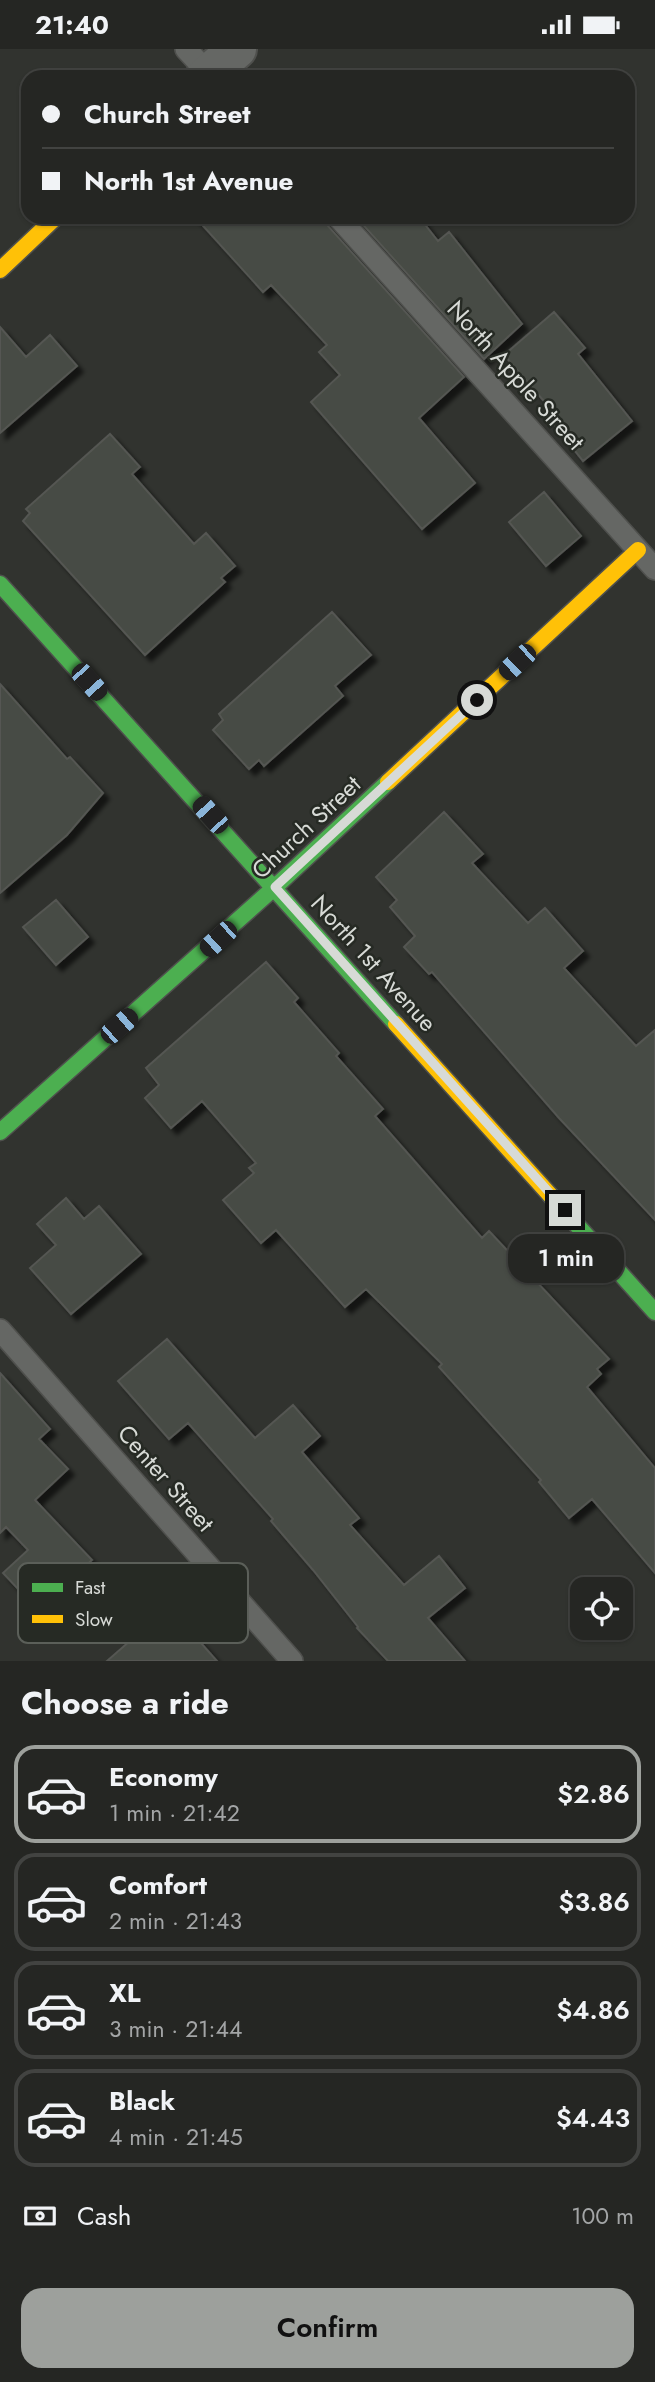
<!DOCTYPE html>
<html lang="en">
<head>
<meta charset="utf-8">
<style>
  body { margin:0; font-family:Jost,sans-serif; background:#2d2e2b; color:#f1f3f6; height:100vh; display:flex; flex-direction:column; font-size:26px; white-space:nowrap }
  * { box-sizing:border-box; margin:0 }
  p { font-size:23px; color:#a3a5a6 }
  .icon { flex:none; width:38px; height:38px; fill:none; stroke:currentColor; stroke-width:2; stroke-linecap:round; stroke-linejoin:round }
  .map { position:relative; height:1612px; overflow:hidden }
  .details { display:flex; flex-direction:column; background:#252623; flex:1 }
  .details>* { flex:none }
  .top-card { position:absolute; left:21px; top:21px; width:614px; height:154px; border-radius:21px; box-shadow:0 2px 5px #0004,0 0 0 2px #424341; display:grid; align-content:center; height:154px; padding:0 21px; background:#252623 }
  .buttons { position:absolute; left:570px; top:1528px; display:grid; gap:14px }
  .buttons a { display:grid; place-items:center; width:63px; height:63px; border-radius:14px; background:#252623; box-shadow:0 2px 5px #0004,0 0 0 2px #424341; font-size:35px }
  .end { position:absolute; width:32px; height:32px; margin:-16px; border:9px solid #d7dad6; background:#111; box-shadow:0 0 0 4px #111 }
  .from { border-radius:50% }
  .bubble { position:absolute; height:49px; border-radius:21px; background:#252623; box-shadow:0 2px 5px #0004,0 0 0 2px #424341; font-size:23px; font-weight:600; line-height:49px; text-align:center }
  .car { position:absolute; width:21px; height:42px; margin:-21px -10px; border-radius:9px; box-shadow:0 0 5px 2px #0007; background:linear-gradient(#222 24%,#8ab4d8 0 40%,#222 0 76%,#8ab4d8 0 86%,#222 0) }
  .top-card b { display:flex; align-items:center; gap:24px; height:66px; font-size:26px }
  .top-card b+b { border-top:2px solid #424341 }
  .top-card i { width:18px; height:18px; background:#f1f3f6 }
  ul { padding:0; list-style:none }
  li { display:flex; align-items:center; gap:21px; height:98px; margin:0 14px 10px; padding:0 7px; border:4px solid #424341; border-radius:21px }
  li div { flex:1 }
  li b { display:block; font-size:26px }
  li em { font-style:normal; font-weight:600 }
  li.on { border-color:#9da09c }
  li>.icon { width:63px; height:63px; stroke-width:1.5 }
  h2 { padding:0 21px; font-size:32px; line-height:84px }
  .pay { display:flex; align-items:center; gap:18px; height:77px; padding:0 21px; font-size:26px }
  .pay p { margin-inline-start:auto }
  .action { display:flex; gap:14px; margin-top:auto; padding:14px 21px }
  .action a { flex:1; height:80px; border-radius:21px; background:#9da09c; color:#111; font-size:28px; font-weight:600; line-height:80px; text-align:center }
  .status { display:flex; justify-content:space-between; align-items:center; height:49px; padding:0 35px; background:#252623; direction:ltr }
  .status svg { height:19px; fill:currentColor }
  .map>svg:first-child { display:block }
  .building { fill:#474c44; stroke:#545652; stroke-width:2; filter:url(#shadow) }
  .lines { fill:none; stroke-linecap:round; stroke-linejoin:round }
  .lane-casing { stroke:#4f504d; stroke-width:24 }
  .street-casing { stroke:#4f504d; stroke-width:42 }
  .fast-casing { stroke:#4f504d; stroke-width:19 }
  .slow-casing { stroke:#4f504d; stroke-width:19 }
  .lane { stroke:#656764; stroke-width:21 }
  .street { stroke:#656764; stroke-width:38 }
  .fast { stroke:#4caf50; stroke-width:16 }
  .slow { stroke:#ffc107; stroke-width:16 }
  .route { stroke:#d7dad6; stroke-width:9 }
  .labels { text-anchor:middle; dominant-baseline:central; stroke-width:5; stroke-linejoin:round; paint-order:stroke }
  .street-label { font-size:24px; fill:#d7dad6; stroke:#262a24 }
  .key { fill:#262a24; stroke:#5b5f59; stroke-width:2 }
  .key-label { font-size:19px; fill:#d7dad6 }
</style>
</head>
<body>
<div class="status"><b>21:40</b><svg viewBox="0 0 49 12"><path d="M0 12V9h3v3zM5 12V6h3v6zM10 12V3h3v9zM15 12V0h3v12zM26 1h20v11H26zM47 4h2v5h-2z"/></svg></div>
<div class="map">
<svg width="655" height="1612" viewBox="0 0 655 1612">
  <defs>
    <filter id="shadow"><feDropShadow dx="6" dy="6" stdDeviation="2" flood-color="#0009"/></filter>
  </defs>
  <rect width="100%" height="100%" fill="#31332f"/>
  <!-- building -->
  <path class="building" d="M195,168H325L328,177L464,328L419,369L475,434L422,480L311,353L340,326L319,303L327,296L271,236L263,243Z
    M356,168H419L438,192L449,183L522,275L484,310Z
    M554,263L585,299L578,305L632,372L583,412L550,371L556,366L504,306Z
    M0,278L26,308L50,286L77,317L0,384Z
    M110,385L140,418L132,425L194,495L206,484L235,517L221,529L225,533L145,606L23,472L30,464L26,460Z
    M544,443L581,487L546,517L509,473Z
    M332,563L371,606L335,637L343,647L264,717L259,711L249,720L213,681L223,671L219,665Z
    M0,635L67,710L70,708L103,744L67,786L0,844Z
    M444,763L483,805L472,814L528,874L545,859L583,902L564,919L636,997L655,981V1171L559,1069L432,923L429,925L404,898L415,887L390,858L397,851L376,828Z
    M56,851L88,888L56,916L23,878Z
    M266,913L298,949L294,953L339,1004L336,1007L383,1060L375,1067L482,1189L489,1182L609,1310L597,1320L601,1325L587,1338L655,1419V1524L592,1450L569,1469L539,1433L541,1431L439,1318L442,1315L366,1240L345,1258L276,1181L261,1194L223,1151L254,1124L249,1119L256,1114L202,1052L171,1079L145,1049L159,1036L146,1019Z
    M66,1149L84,1170L99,1157L141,1205L71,1265L30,1219L56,1196L37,1175Z
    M167,1290L255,1389L293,1356L320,1387L302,1403L359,1469L350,1476L404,1536L439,1507L465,1539L428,1569L465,1612H388L357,1579L358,1578L313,1521L271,1472L273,1470L188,1374L169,1390L118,1332Z
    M0,1324L50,1380L39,1390L68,1420L35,1451L92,1511L38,1561L3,1524L28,1501L6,1478L0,1484Z
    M169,1558L217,1612H107Z"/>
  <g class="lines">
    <!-- lane casing -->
    <g class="lane-casing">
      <path id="lane" d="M186,0L212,28
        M338,168L655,520
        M0,1281L292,1612"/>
    </g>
    <!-- street casing -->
    <g class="street-casing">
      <path id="street" d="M205,28L237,0"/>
    </g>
    <!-- fast casing -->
    <g class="fast-casing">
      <path id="fast" d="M0,535L396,975
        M0,1083L275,838L388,733
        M550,1146L655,1263"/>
    </g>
    <!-- slow casing -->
    <g class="slow-casing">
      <path id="slow" d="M0,221L56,168
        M388,733L638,501
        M396,975L550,1146"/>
    </g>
    <!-- lane -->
    <use href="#lane" class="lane"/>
    <!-- street -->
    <use href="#street" class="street"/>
    <!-- fast -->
    <use href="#fast" class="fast"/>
    <!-- slow -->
    <use href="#slow" class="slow"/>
  </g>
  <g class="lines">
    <!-- route -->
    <path class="route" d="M477,651L275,838L565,1161"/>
  </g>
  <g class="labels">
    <!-- street labels -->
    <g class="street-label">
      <text transform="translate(516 326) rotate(48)">North Apple Street</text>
      <text transform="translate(306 778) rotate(-43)">Church Street</text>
      <text transform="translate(374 914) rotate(48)">North 1st Avenue</text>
      <text transform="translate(166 1429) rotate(49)">Center Street</text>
    </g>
  </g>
  <!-- legend -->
  <rect x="18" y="1514" width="230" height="80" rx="10" class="key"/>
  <rect x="32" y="1534" width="31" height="9" fill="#4caf50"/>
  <rect x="32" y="1566" width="31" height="8" fill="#ffc107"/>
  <g class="key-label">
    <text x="75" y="1545">Fast</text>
    <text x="75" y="1577">Slow</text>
  </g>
</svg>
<div class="buttons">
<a><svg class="icon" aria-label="locate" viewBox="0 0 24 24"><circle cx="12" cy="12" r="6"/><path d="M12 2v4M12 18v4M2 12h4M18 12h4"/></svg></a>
</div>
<i class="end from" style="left:477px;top:651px"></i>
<i class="end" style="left:565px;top:1161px"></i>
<div class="bubble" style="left:508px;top:1185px;width:116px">1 min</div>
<i class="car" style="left:517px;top:613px;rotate:227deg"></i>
<i class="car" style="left:89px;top:633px;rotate:138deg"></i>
<i class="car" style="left:210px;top:766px;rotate:318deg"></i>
<i class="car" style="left:218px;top:890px;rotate:228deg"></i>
<i class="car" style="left:119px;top:977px;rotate:49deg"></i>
<div class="top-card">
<b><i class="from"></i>Church Street</b>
<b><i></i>North 1st Avenue</b>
</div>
</div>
<section class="details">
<h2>Choose a ride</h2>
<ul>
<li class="on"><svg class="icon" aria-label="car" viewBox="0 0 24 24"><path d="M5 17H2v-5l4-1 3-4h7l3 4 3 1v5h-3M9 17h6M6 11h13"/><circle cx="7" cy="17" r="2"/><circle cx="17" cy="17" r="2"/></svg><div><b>Economy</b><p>1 min · 21:42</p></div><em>$2.86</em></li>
<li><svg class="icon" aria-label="car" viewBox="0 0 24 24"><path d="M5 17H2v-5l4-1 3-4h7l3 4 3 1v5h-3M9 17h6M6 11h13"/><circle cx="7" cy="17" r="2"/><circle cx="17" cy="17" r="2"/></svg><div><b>Comfort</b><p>2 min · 21:43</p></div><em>$3.86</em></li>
<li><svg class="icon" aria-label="car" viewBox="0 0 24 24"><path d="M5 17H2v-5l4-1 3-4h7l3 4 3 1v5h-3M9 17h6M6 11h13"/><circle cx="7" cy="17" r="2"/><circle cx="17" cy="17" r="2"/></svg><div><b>XL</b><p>3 min · 21:44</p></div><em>$4.86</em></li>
<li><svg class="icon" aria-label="car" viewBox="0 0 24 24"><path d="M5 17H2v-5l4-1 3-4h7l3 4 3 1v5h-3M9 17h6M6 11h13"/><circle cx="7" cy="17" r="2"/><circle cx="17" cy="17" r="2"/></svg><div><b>Black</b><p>4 min · 21:45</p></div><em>$4.43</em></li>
</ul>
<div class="pay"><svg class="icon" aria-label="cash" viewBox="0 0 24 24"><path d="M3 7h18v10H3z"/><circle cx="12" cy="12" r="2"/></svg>Cash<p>100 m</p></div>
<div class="action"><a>Confirm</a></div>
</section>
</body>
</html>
